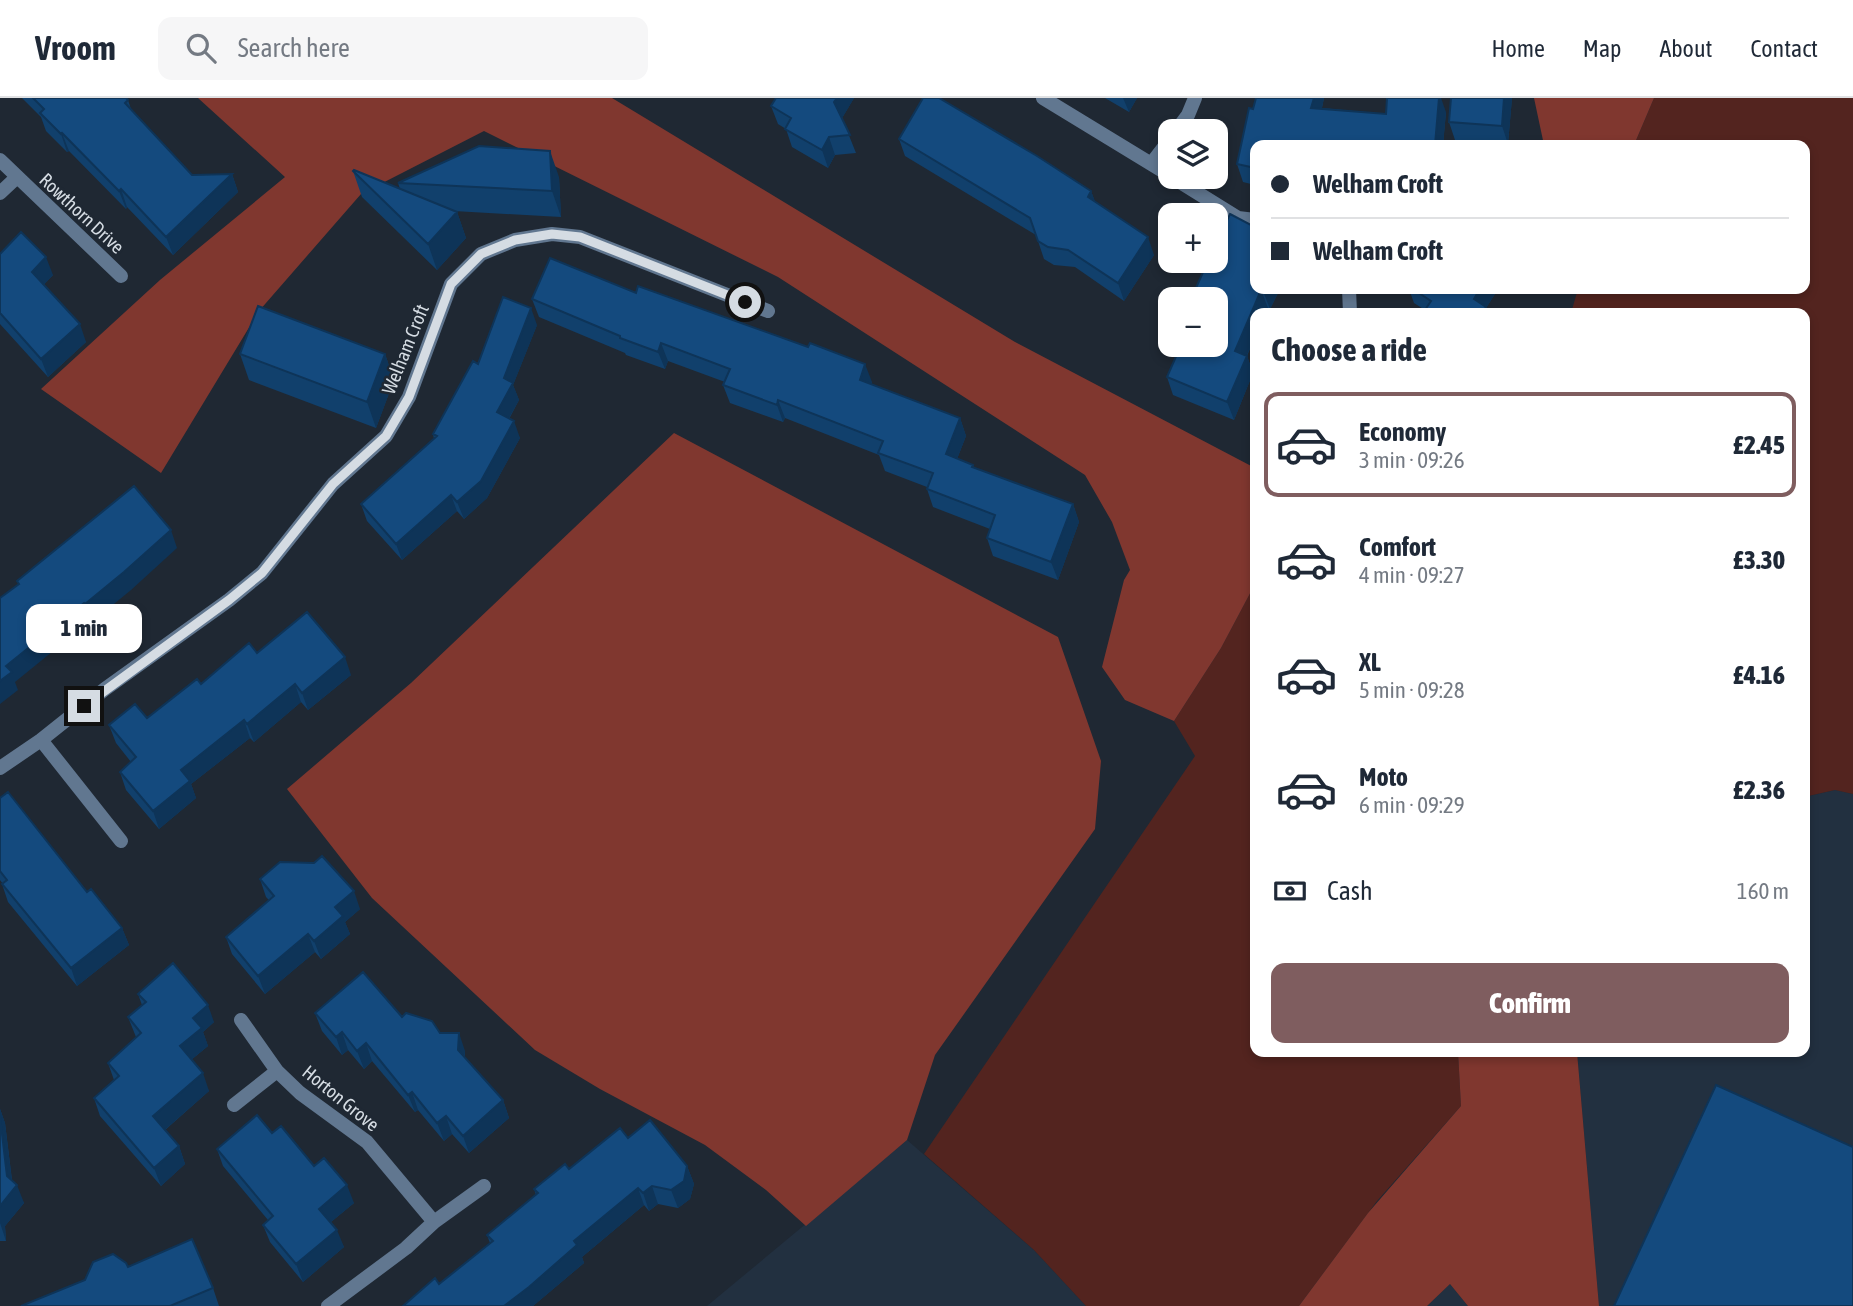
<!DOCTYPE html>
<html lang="en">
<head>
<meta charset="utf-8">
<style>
  body { margin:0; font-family:"Asap Condensed",sans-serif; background:#f6f6f7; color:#1f2937; height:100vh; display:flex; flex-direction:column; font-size:26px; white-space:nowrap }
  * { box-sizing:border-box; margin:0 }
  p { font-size:23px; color:#747a83 }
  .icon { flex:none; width:38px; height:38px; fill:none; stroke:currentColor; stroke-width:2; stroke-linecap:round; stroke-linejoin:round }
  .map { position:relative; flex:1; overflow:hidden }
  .sheet { position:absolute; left:1250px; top:210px; width:560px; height:749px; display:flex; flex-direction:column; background:#fff; border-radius:14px; box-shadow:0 4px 10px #0003 }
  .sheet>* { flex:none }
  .guide { position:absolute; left:1250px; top:42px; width:560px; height:154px; border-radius:14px; box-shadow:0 4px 10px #0003; display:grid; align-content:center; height:154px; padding:0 21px; background:#fff }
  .tools { position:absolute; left:1158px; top:21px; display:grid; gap:14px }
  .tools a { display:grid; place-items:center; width:70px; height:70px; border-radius:14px; background:#fff; box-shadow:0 4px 10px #0003; font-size:35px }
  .end { position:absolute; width:32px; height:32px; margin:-16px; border:9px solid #d5dce3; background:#111; box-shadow:0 0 0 4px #111 }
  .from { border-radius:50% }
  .bubble { position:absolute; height:49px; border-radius:14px; background:#fff; box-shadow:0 4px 10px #0003; font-size:23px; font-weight:800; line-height:49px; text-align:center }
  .guide b { display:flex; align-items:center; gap:24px; height:66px; font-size:26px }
  .guide b+b { border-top:2px solid #e0e1e3 }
  .guide i { width:18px; height:18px; background:#1f2937 }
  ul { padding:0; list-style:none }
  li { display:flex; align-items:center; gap:21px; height:105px; margin:0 14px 10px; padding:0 7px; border:4px solid transparent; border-radius:14px }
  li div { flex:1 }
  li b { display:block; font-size:26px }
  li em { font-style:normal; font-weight:800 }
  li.current { border-color:#7f5d5f }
  li>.icon { width:63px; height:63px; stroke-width:1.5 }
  h2 { padding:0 21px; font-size:32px; line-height:84px }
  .pay { display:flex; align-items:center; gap:18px; height:77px; padding:0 21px; font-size:26px }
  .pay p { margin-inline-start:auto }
  .primary-button { display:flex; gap:14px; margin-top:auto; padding:14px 21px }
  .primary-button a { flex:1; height:80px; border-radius:14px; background:#7f5d5f; color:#fff; font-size:28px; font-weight:800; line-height:80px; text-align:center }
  header { display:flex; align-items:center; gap:42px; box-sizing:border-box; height:98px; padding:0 35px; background:#fff; border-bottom:2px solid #e0e1e3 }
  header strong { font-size:33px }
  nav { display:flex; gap:38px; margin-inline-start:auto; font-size:24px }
  .search { width:490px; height:63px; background:#f6f6f7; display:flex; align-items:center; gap:18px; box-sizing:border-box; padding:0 24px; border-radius:14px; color:#747a83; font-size:26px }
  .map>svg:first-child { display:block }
  .built { fill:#223040 }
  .green { fill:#53241f }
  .forest { fill:#80372f }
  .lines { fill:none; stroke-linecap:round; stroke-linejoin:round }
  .street { stroke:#617790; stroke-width:14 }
  .wall { fill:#11406c }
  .shaded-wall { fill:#0e3458 }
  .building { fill:#144a7e; stroke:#0e3458; stroke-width:2 }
  .route { stroke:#d5dce3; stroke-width:9 }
  .labels { text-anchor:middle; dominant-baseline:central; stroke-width:5; stroke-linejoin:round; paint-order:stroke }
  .street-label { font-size:19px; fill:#d5dce3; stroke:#1f2833 }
</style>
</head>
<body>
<header>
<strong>Vroom</strong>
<div class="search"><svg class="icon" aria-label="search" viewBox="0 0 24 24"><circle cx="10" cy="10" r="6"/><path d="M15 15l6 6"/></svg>Search here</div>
<nav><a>Home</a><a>Map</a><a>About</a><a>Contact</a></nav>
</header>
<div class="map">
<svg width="1853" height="1208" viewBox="0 0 1853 1208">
  <rect width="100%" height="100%" fill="#1f2833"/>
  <!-- built -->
  <path class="built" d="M1835,692L1853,696V1208H1599L1577,954H1804V699Z
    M907,1042L1034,1152L1086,1208H707Z
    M1450,1186L1468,1208H1427Z"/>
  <!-- green -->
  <path class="green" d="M1654,0H1853V696L1835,692L1804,699V215H1571L1578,191H1804V47H1634Z
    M1255,486V954H1458L1461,1008L1377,1103L1299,1208H1086L1034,1152L924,1056L1195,658L1174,623L1221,550Z"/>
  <!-- forest -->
  <path class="forest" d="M198,0H612L1015,244L1255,370V486L1221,550L1174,623L1125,602L1102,569L1124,482L1130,472L1112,424L1085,377L778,179L484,33L361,96L259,213L161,375L41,291L160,182L285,79Z
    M1534,0H1654L1634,47H1544Z
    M674,335L1058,539L1101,663L1095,731L935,957L907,1042L806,1128L766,1092L705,1047L600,991L535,952L372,800L287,691L411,585Z
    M1458,954H1577L1599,1208H1468L1450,1186L1427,1208H1299L1368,1115L1461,1008Z"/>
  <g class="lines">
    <!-- street -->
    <path class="street" d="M1043,0L1171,78
      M1176,33L1188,17L1195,0
      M0,62L121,178
      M1151,66L1171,40
      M1172,79L1238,120L1255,122
      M0,95L16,80
      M1349,191L1350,215
      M41,642L121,743
      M0,670L41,642L105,591L229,502L262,475L333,386L386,338L409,299L451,186L481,156L515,142L552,136L580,139L768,213
      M241,922L277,973
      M234,1007L277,973L300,995L367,1044L434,1124L406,1150L328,1208
      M434,1124L484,1088"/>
  </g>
  <!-- wall -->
  <path class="wall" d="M22,0H126L128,2L131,11L192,77L232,76L238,94L173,157L127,109L126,111L69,53L67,54L46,33L41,19Z
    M854,0L842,20L856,55L835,57L828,70L792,49L786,31L778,26L771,8Z
    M1105,0H1137L1129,14Z
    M1256,0H1324L1322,10L1386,16L1446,14L1443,47H1255V87L1243,84L1237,66Z
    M1451,0H1512L1508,46L1455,42L1449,24Z
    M899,41L1091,93L1095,104L1154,157L1124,203L1075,169L1054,167L1044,161L1036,137L905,58Z
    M353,73L400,91L398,85L559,79L561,119L454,113L457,114L466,140L437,172L362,99Z
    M0,156L53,177L44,186L86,244L48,279L0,226Z
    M1208,163L1280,191L1270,211L1268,210L1265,215H1255V239L1247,258L1253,275L1234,322L1173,297L1167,279L1216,247Z
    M1409,191H1493L1495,196L1486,210L1488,215H1423L1425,212L1414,205Z
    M636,195L872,284L871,286L960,320L966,338L957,361L973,367L974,370L1073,406L1079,424L1058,482L993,458L987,440L990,431L933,409L927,391V389L885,373L879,357L785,320L783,324L730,305L723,287L725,284L668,263L665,271L626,257L625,255L539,219L532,201Z
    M537,227L513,287L519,302L509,321L520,340L487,400L464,421L457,413L402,462L367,423L361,406L434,341L433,336L478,266Z
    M240,256H385L394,282L376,330L249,282Z
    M257,555L351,577L308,612L301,604L254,644L250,640L191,686L196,700L159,731L126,692L120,674L131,664L116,645L109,627L147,620L201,586Z
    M0,700L87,794L122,830L129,847L77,888L8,804L2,786H3L0,782Z
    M260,781L360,811L345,824L350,836L321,861L315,854L265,896L232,856L226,839L269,802L266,799Z
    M138,896L214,924L203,934L208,948L191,962L209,993L165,1032L179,1048L185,1066L161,1088L100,1018L94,1000L114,982L108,965L136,939L128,919L142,907Z
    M315,915L402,919L440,935L465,953V960L503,1002L509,1020L469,1055L452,1036L444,1043L418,1012L415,1014L372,963L364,971L348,952L342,957L322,933Z
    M0,1011L5,1025L12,1082L24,1105L5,1128L6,1143H0Z
    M272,1035L314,1068L354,1105L331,1124L344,1149L303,1184L270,1144L263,1127L268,1122L223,1068L217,1051Z
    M628,1040L687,1068L694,1086L690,1101L678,1110L658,1106L649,1113L644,1107L582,1159L584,1165L533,1208H403L439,1186L490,1145L487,1137L536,1097L534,1091Z
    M128,1169L213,1190L219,1208H21Z"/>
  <!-- shaded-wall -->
  <path class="shaded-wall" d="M837,0H854L841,22L834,4Z
    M1123,0H1137L1129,14Z
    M1314,0H1324L1318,27L1311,10Z
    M1439,0H1441L1446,14L1443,47H1435Z
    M1504,0H1512L1508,46L1502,28Z
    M62,35L69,53L67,54L61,36Z
    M829,39L835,57L828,70L822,52Z
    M550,53L559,79L561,119L552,93Z
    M232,76L238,94L173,157L166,139Z
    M121,91L127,109L126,111L119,93Z
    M1091,93L1098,111L1088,99Z
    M457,114L466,140L437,172L428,146Z
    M1148,139L1154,157L1124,203L1118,185Z
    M46,159L53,177L39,192L32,174Z
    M1264,191H1280L1270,211L1263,193Z
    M1480,191H1493L1495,196L1486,210L1488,215H1479L1474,201Z
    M1261,192L1268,210L1265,215H1255V239L1241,270L1235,253Z
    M531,210L537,227L513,287L519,302L503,331L497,314L504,280Z
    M80,226L86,244L48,279L41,261Z
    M661,245L668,263L665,271L658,254Z
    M385,256L394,282L376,330L367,304Z
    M1247,258L1253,275L1234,322L1227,304Z
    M865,266L872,284L866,299L860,282Z
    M778,302L785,320L783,324L777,307Z
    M960,320L966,338L952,374L946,356Z
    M514,323L520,340L487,400L464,421L457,404Z
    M451,397L457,413L402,462L396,446Z
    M1073,406L1079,424L1058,482L1051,464Z
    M171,432L177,450L131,492L92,524L85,506Z
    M84,505L90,523L15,584L18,592L0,606V583L6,568Z
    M345,559L351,577L308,612L302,595Z
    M295,586L301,604L254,644L247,626Z
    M244,622L250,640L191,686L196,700L159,731L153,713L181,672Z
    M354,793L360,811L345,824L350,836L321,861L314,843L335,809Z
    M122,830L129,847L77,888L71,870Z
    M308,836L315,854L265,896L258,878Z
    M208,907L214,924L203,934L208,948L186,966L180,948L193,920Z
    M342,934L348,952L342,957L336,939Z
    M459,935L465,953L464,970L458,952Z
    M366,945L372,963L364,971L357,953Z
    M203,975L209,993L160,1036L153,1018Z
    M412,994L418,1012L415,1014L408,997Z
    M503,1002L509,1020L469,1055L463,1038Z
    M0,1011L5,1025L13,1092L17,1087L24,1105L5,1128L6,1143L0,1125V1108L7,1078L0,1019Z
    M446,1018L452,1036L444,1043L437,1025Z
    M179,1048L185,1066L161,1088L154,1070Z
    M687,1068L694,1086L690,1101L678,1110L671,1092Z
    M347,1087L354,1105L326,1128L319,1111Z
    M652,1088L658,1106L649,1113L643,1095Z
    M638,1090L644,1107L582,1159L584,1165L533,1208H504L574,1143Z
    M337,1132L344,1149L303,1184L296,1166Z"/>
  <!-- building -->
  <path class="building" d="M33,0H126L128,2L125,5L192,77L232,76L166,139L121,91L119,93L62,35L61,36L40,15L44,11Z
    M776,0H837L834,4L850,37L829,39L822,52L785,31L791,20L771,8Z
    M923,0H939L1037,58L1091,93L1088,99L1148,139L1118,185L1068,152L1048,149L1038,143L1030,120L899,41Z
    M1256,0H1314L1311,10L1386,16L1387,0H1439L1435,47H1356L1321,44L1320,47H1255V70L1237,66L1249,10L1253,11Z
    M1451,0H1504L1502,28L1449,24Z
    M479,48L550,53L552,93L398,85Z
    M354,72L457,114L428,146L353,73Z
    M1230,116L1255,129V191H1264L1263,193L1261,192L1235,253L1247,258L1227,304L1167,279L1181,247H1216V201H1191L1208,163H1216V146Z
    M21,134L46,159L32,174L80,226L41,261L0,215V156Z
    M550,160L636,195L638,188L808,249L810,245L865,266L860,282L960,320L946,356L973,367L972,369L1073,406L1051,464L987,440L995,417L927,391L933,375L878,355L883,343L778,302L777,307L723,287L730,271L661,245L658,254L620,240V238L532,201Z
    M1413,191H1480L1474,201L1486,209L1482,215H1423L1431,203Z
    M503,199L531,210L504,280L513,285L497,314L514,323L481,383L457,404L451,397L396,446L361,406L437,338L433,336L473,263L478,266Z
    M258,208L385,256L367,304L240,256Z
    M134,388L171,432L124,474L85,506L84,505L6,568L12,574L0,583V500L19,486L17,483Z
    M307,514L345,559L302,595L295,586L247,626L244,622L181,672L190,683L153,713L120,674L136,659L109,627L135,606L147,620L197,581L201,586L249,545L257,555Z
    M8,694L87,794L91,791L122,830L71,870L2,786L7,782L0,773V700Z
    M322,758L354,793L335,809L343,818L314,843L308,836L258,878L226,839L274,798L260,781L280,764L314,765Z
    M173,865L208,907L193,920L202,930L180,948L203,975L153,1018L179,1048L154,1070L94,1000L119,978L108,965L141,935L128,919L146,904L138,896Z
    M363,874L402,919L406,915L432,923L440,935H459L458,952L503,1002L463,1038L446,1018L437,1025L412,994L408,997L366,945L357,953L342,934L336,939L315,915Z
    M1716,987L1853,1049V1208H1614Z
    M257,1017L272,1035L281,1028L314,1068L324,1060L347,1087L319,1111L337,1132L296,1166L263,1127L273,1118L217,1051Z
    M0,1019L7,1078L17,1087L0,1108Z
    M650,1022L687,1068L684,1083L671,1092L652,1088L643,1095L638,1090L574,1143L577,1147L529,1189L504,1208H403L435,1180L439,1186L493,1143L487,1137L538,1095L534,1091L565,1066L569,1071L620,1030L628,1040Z
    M192,1141L213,1190L170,1208H21L85,1182L93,1164L113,1156L126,1165L128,1169Z"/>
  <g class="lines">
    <!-- route -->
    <path class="route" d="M84,608L229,502L262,475L333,386L386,338L409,299L451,186L481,156L515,142L552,136L580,139L745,204"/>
  </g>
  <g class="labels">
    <!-- street labels -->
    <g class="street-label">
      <text transform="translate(82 115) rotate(43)">Rowthorn Drive</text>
      <text transform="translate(405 251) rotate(-68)">Welham Croft</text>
      <text transform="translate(341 1000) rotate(39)">Horton Grove</text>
    </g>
  </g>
</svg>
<div class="tools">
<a><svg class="icon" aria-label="layers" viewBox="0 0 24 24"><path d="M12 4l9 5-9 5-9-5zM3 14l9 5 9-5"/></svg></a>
<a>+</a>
<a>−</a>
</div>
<i class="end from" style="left:745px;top:204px"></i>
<i class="end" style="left:84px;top:608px"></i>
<div class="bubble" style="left:26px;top:506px;width:116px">1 min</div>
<div class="guide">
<b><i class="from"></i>Welham Croft</b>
<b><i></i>Welham Croft</b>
</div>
<section class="sheet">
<h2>Choose a ride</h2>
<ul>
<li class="current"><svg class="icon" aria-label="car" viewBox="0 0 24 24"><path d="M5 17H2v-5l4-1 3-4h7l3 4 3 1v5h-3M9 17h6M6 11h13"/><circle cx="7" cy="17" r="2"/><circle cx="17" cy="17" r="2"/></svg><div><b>Economy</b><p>3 min · 09:26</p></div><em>£2.45</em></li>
<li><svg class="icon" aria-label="car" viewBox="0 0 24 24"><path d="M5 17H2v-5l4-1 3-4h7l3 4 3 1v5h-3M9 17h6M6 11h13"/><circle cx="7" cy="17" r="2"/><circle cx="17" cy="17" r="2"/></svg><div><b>Comfort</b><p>4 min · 09:27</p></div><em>£3.30</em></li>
<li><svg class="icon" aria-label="car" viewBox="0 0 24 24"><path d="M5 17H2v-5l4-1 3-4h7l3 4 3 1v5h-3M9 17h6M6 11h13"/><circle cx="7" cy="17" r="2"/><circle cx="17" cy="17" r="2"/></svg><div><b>XL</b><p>5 min · 09:28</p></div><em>£4.16</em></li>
<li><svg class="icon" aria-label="car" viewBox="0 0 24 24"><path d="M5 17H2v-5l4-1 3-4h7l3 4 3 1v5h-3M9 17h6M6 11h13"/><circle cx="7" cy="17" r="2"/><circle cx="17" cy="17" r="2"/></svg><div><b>Moto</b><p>6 min · 09:29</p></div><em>£2.36</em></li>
</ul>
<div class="pay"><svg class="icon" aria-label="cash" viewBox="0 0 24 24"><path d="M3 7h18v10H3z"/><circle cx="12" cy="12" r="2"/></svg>Cash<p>160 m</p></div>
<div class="primary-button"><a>Confirm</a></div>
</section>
</div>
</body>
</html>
